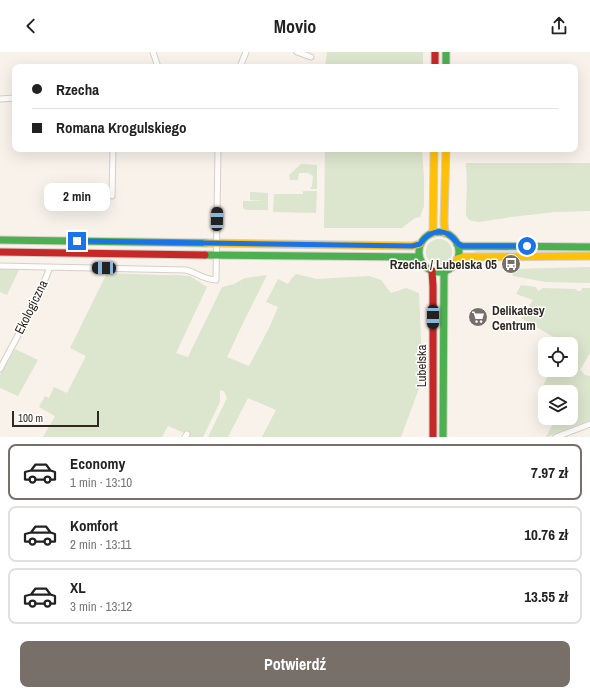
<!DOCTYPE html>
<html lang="pl">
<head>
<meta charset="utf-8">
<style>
  body { margin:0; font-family:"Archivo Narrow",sans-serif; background:#f2f2f2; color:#222; height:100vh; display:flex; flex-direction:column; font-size:15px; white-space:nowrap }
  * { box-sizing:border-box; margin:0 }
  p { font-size:13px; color:#767676 }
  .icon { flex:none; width:22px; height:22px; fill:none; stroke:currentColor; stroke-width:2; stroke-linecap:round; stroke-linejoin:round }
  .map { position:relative; height:385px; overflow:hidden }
  .details { display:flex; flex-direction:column; background:#fff; flex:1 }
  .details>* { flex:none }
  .top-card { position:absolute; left:12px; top:12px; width:566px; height:88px; border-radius:8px; box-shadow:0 4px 16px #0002; display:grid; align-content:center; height:88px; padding:0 20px; background:#fff }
  .controls { position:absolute; left:538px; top:285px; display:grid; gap:8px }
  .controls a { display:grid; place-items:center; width:40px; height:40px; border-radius:8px; background:#fff; box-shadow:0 4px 16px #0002; font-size:20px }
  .scale { position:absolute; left:12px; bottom:10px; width:87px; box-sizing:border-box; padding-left:4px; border:2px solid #312921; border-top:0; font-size:11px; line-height:14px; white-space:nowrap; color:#312921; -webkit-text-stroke:3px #fff; paint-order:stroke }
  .end { position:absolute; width:18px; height:18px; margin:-9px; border:5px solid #1a73e8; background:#fff; box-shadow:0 0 0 2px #fff }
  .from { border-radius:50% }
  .bubble { position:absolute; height:28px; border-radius:8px; background:#fff; box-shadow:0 4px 16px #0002; font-size:13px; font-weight:700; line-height:28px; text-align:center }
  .car { position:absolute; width:12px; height:24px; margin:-12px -6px; border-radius:5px; box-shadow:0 0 3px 1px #0007; background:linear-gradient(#222 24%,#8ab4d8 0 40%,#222 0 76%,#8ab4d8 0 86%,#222 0) }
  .top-card b { display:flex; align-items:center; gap:14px; height:38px; font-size:15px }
  .top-card b+b { border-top:1px solid #e0e0e0 }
  .top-card i { width:10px; height:10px; background:#222 }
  ul { padding:7px 0 0; list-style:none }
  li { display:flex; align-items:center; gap:12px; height:56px; margin:0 8px 6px; padding:0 12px; border:2px solid #e0e0e0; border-radius:8px }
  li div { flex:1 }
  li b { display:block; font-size:15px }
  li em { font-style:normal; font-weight:700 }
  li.selected { border-color:#776f68 }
  li>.icon { width:36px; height:36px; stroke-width:1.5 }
  .cta { display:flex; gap:8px; margin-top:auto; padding:8px 20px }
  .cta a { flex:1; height:46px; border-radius:8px; background:#776f68; color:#fff; font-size:16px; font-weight:700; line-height:46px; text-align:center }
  header { display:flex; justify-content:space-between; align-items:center; height:52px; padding:0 20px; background:#fff; font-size:18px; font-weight:700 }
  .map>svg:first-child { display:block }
  .green { fill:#dce5cd }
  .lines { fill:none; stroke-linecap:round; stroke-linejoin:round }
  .street-casing { stroke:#d6cfc9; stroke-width:7 }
  .fast-casing { stroke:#d6cfc9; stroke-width:9 }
  .slow-casing { stroke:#d6cfc9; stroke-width:9 }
  .jam-casing { stroke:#d6cfc9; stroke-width:9 }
  .street { stroke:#fefdfc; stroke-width:5 }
  .fast { stroke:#4caf50; stroke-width:7 }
  .slow { stroke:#ffc107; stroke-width:7 }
  .jam { stroke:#c62828; stroke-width:7 }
  .route { stroke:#1a73e8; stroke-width:5 }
  .labels { text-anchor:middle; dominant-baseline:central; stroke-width:3; stroke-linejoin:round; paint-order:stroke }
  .poi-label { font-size:13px; font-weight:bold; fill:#312921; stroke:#fff; text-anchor:end }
  .street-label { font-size:13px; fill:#312921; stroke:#fff }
</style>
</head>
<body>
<header><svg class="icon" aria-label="back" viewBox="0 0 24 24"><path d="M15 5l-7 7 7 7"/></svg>Movio<svg class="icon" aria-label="share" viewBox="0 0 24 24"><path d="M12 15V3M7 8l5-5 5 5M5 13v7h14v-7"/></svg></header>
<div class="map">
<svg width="590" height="385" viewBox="0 0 590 385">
  <rect width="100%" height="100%" fill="#f8f2eb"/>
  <!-- green -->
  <path class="green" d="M327,0H423V15H325L326,6Z
    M325,97H422L424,126V154L420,165L415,166L402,176H324Z
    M466,111H590V159L555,160L511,165L479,170L472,169L468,167L466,163V156L467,134Z
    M301,112L317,113V137H310L312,134L313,124L308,121H299L298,128H290L289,123Z
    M303,139H317L316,161L273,160L274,142H303Z
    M250,140L268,141V159L266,158H246L243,156V149H266L250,148Z
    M426 200a13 13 0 1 1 26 0a13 13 0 1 1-26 0Z
    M475,198H590V201L474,202Z
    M590,215V231L545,230L513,224L511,217Z
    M0,217L19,218L7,243L0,240Z
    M107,221L160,223H177L190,224L207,235L176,301L188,305L222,235L234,232L245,226L267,223L245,267L227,305L249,314L269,276L278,255L266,250L278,227L288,232L292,226L296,222L317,227L369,224L381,228L391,241L406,236L419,241L422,310L421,331L401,385H262L276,358L248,346L228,385H208L227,346L224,339L220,338V350L203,385H188L189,383L168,374L162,385H43L55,364L39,355L45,344L49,346L54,335L67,341L86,304L70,296Z
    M521,233L536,235L538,239L540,238L543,236L576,237L577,239H581L582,236H590V302L587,306L580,318L585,323L590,324V368L547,385H546L556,366H571V340H545V341L539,342L551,318H571V292H562V290L521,266L533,248L516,242Z
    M15,297L38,308L18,344L0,336V323Z"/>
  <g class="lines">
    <!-- street casing -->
    <g class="street-casing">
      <path id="street" d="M153,0L158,15
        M297,0L311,5
        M240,15L246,0
        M0,47L15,46
        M112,144L113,97
        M0,214L186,218C198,221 202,227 216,228L218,97
        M0,317C18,283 37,250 50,215
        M185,385L187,382
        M556,385L590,372"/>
    </g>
    <!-- fast casing -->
    <g class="fast-casing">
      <path id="fast" d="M446,0V15
        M419 200a20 20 0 1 1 40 0a20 20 0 1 1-40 0Z
        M0,188L206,191
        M457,192L462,194L590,195
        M205,203L415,205L420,207
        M443,385L444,223L445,219"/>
    </g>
    <!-- slow casing -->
    <g class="slow-casing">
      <path id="slow" d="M433,181L434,97
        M445,181L444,170L446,97
        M206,191L412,194L420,192
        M457,207L463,205L590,204"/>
    </g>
    <!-- jam casing -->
    <g class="jam-casing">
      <path id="jam" d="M435,0V15
        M0,200L205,203
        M432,219L433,234V385"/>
    </g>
    <!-- street -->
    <use href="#street" class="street"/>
    <!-- fast -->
    <use href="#fast" class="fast"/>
    <!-- slow -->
    <use href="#slow" class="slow"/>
    <!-- jam -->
    <use href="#jam" class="jam"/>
  </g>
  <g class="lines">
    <!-- route -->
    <path class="route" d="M77,189L412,194L420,192C427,180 442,175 453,186C456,189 457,192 462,194H527"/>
  </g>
  <!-- icons -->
  <defs>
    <g id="bus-disc" transform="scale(1)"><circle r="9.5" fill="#776f68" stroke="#fff"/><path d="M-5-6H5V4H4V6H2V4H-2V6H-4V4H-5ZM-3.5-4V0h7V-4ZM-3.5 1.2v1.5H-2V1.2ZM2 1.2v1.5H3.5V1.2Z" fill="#fff"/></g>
    <g id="supermarket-disc" transform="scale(1)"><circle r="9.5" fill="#776f68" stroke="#fff"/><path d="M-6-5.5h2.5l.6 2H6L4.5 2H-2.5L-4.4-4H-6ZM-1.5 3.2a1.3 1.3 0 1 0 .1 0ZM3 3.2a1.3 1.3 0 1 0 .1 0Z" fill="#fff"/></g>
  </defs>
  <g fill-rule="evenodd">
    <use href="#bus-disc" x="511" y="212"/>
    <use href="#supermarket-disc" x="478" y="265"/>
  </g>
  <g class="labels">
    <!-- poi labels -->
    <g class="poi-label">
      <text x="497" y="212">Rzecha / Lubelska 05</text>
      <text x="492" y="258" text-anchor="start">Delikatesy<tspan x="492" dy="15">Centrum</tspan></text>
    </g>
    <!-- street labels -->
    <g class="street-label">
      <text transform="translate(31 255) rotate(-64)">Ekologiczna</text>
      <text transform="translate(421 314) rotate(-90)">Lubelska</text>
    </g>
  </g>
</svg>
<div class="controls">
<a><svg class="icon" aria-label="locate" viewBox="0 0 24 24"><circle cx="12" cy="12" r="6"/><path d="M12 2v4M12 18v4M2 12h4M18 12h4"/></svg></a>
<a><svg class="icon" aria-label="layers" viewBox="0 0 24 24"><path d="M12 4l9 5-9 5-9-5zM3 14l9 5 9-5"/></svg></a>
</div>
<div class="scale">100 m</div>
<i class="end from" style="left:527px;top:194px"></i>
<i class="end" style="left:77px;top:189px"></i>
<div class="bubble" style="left:44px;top:131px;width:66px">2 min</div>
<i class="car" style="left:217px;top:167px;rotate:1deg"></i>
<i class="car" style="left:104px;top:216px;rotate:271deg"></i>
<i class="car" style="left:433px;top:265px;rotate:180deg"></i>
<div class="top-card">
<b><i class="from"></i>Rzecha</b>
<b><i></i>Romana Krogulskiego</b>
</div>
</div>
<section class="details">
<ul>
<li class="selected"><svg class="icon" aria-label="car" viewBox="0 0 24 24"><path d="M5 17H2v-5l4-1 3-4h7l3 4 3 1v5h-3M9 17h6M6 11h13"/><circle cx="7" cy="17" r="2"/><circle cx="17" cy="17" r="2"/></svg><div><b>Economy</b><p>1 min · 13:10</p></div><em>7.97 zł</em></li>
<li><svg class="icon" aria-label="car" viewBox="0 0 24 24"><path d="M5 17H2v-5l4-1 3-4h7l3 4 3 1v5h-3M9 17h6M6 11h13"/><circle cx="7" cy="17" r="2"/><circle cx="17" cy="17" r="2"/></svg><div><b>Komfort</b><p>2 min · 13:11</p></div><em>10.76 zł</em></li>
<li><svg class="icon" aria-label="car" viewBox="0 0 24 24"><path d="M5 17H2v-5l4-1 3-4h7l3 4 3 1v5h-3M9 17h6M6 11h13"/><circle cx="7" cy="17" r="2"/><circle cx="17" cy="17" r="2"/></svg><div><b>XL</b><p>3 min · 13:12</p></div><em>13.55 zł</em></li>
</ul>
<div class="cta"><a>Potwierdź</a></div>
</section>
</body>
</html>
